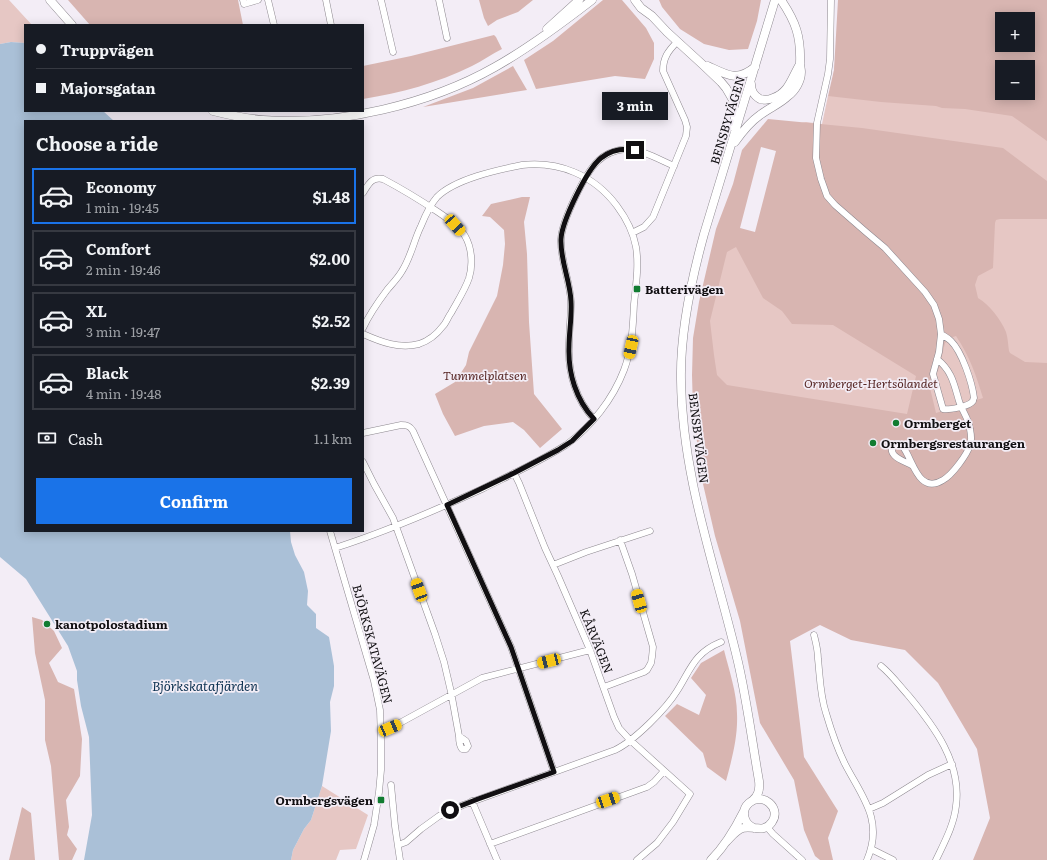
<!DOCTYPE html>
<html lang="en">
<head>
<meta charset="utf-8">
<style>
  body { margin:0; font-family:Literata,serif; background:#242831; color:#f1f3f6; height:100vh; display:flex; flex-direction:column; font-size:15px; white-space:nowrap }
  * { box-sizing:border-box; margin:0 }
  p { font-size:13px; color:#9ea1a6 }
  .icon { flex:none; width:22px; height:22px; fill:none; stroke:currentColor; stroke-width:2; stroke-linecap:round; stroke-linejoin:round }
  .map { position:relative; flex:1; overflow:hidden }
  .panel { position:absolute; left:24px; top:120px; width:340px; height:412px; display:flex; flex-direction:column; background:#171b24; border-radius:0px; box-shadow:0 2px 10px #0003 }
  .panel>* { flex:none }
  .hud { position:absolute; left:24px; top:24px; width:340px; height:88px; border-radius:0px; box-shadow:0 2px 10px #0003; display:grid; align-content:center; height:88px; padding:0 12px; background:#171b24 }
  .tools { position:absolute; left:995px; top:12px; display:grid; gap:8px }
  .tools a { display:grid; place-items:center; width:40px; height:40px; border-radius:0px; background:#171b24; box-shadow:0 2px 10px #0003; font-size:20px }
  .end { position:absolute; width:18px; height:18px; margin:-9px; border:5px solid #110f12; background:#fff; box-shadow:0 0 0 2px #fff }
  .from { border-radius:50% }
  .bubble { position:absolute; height:28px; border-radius:0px; background:#171b24; box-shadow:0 2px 10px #0003; font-size:13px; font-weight:700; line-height:28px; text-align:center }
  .car { position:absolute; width:12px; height:24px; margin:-12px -6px; border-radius:5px; box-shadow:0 0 3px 1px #0007; background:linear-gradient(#f5c518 24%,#345 0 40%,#f5c518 0 76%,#345 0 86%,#f5c518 0) }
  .hud b { display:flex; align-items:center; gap:14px; height:38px; font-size:15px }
  .hud b+b { border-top:1px solid #363941 }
  .hud i { width:10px; height:10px; background:#f1f3f6 }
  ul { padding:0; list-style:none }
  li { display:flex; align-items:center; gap:12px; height:56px; margin:0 8px 6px; padding:0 4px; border:2px solid #363941; border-radius:0px }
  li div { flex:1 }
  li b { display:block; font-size:15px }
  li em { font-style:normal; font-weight:700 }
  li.current { border-color:#1a73e8 }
  li>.icon { width:36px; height:36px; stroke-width:1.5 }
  h2 { padding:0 12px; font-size:18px; line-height:48px }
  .pay { display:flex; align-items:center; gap:10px; height:44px; padding:0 12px; font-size:15px }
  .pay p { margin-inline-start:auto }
  .action { display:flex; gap:8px; margin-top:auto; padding:8px 12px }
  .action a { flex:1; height:46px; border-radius:0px; background:#1a73e8; color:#fff; font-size:16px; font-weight:700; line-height:46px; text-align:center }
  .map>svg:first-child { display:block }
  .green { fill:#e6c7c4; fill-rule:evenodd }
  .forest { fill:#d8b5b1; fill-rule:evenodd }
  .water { fill:#aac0d7 }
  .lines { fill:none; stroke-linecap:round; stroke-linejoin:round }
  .minor-casing { stroke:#8d888f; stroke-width:7 }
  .major-casing { stroke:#8d888f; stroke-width:9 }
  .minor { stroke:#fff; stroke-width:6 }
  .major { stroke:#fff; stroke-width:8 }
  .route { stroke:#110f12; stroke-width:5 }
  .poi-dot { fill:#117c31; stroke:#f3edf6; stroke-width:1.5 }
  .labels { text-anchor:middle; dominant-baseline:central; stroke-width:3.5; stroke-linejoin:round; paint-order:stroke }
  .street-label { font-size:12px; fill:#110f12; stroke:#f3edf6 }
  .poi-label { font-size:12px; font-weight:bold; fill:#110f12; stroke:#f3edf6; text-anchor:start }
  .park-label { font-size:12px; font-style:italic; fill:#582826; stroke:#f3edf6 }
  .water-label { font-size:13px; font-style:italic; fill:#0a2f4f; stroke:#f3edf6 }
</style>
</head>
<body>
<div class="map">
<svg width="1047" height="860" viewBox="0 0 1047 860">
  <rect width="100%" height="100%" fill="#f3edf6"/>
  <!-- green -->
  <path class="green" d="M0,0H9L32,25H25V43L11,42L0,44Z
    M1047,0V571L695,421L722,235L758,241L796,124L806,122L822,124L828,96H831L839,28ZM1002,19H1028V45H1002ZM1002,67H1028V93H1002Z
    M322,786L368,815L356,849L340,850L336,860H291L293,850L304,829L311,820Z"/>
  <!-- forest -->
  <path class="forest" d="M68,0H238L243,25H90Z
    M479,0H533L518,12L497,20L488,26L484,18Z
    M603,0H622L646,28L654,43V59L645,79L615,76L536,89L524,60L553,41Z
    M659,0H761L757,21L748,49L729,50L704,44L680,29L662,7Z
    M838,0H1047V141L1012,116L965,109L942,108L936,106L881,102L828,96L834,70ZM1002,19H1028V45H1002ZM1002,67H1028V93H1002Z
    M494,35L496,37L502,49C492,54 482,61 472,66C438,83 400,93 363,99V66L411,56Z
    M513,66L527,90L423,107L473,88Z
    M768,119L862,128L1003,148L1047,181V219H1000L996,220L995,223L993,268L978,276L975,285L978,298C989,304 1001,320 1006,332C1008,338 1008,345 1009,351L1010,353L1025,362L1047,363V860H973L990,818L977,749L938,683L905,650L851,640L820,625L790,641L804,757L838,811L828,838L833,860H820L815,856L804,830L794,780L760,723L740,621L715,536L703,484L697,442L693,410L692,375L693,338L699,302L716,229L733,184L742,150ZM761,147L776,151L755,232L740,228ZM736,247L763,298L782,311L792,324L833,325L916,376L907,414L727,385L717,375L714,355L710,321L727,252ZM956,336C970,357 976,375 983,398L936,413L930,388L939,368L945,343L953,337Z
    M522,197H530L524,222L527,254L529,322L534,394L562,429L540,448L524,430L513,422L484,426L455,436L443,414L435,394L455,382L466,365L469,352L497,296L503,265L505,244L504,230L490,217L482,216L491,204Z
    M32,617L42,620L54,631L62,648L49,663L58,682L74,689L82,739L80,776L66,800L69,827L67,835L77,849L72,860H59L51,766L45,740V700L35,653Z
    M724,650C729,670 737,693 737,714C738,737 732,759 726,781L707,767L703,753L665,716L677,704L699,715L706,695L691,678L701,663Z
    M22,807L31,813L35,860H9Z"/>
  <!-- water -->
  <path class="water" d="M11,42L25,43V111H103L114,121H25V531H290L291,542L295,555L304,572L308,591L307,605L316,614V628L329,637L334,666V686L330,702L331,731L322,786L311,820L304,829L293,850L291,860H84L92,815L89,737L81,706L77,680V671L68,646L26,579L0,557V44Z"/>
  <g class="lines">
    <!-- minor casing -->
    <g class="minor-casing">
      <path id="minor" d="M243,0L244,4L258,0
        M268,0L274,25
        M326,0L331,25
        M381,0L393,52
        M439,0L447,38
        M831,0L830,59L828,74L817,123L816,158L821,179L827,196L835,205L866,232L885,248L925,292L934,305L939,319L941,334L939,352L933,374L943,409C948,410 969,407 973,401C973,400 973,399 974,398C972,382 962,352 951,341C948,338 944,336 941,334
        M363,193C368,185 372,176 383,179C402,189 420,200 438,212C447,218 459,226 465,236C472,248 473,265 469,278C465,290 457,302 451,313C448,317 446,323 443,326C437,334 428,341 419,344C399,349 381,342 363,334
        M632,233L644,227L653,217L686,136L687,127L685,120L663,71C663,58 668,51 677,42
        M594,419C576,400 568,373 569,347C569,332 571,317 571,302C570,280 560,260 561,239C562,221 585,173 598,161C605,154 616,150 626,149C641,149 660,160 674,166
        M363,433L401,425C407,425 410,426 413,431L511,647L554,772
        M363,462L374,484L393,518L435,634L444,662L451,692L459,736C459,741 459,745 462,749H466L468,746L466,741L459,736
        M913,466C905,461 887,457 893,445C911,433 911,500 943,480C952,475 967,455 970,445C972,440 971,434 970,429C969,419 962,411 959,401C954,384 952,371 937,359
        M514,473L519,483L545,548L558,576L590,650L614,717L619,728L630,740L690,794L673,822L657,843L637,860
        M330,531L374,681L380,710L381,740V770L379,792L374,825L364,860
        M335,548C385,532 434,511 482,489C510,475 539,462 566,445C591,427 613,399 624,370C632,349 633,326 634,304C636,285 639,265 636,247C633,231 626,218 617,206C594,175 559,161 522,165C497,170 455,179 437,197C430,205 425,216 421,226C414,240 411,257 402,271C398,278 392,284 387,290C378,302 369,315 363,328
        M553,565L586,552L650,531
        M814,635C816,643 818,650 818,659C820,677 820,695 826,713C831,730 837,748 845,764C862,797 884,820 867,860
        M881,666C891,674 899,685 908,695C934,726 962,763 956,806C954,825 944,843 936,860
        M604,687L644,672L647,670L651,663L652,657L653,647L632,574L620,540
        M381,729L390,727L398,724L482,678L590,650
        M391,785L395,826L400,860
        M472,801L497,860
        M869,809L883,803L928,775L952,764
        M767,827L773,834L802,860
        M490,844L647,787L654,782L664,771
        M398,845L406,842L421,829L439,816L463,805L615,750C634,741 666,709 677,691C691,669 694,653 721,642
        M871,849L893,860"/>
    </g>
    <!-- major casing -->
    <g class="major-casing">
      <path id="major" d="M50,0L72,25
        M635,0L641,8L652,16L667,32L702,64L721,82L726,88L733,100L735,117L734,127
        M547,29L579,0
        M708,66C727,75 737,82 755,67
        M751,84C751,90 754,96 760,99C764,100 769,100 773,98C789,93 792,77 800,64
        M213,111C229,115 246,119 263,120C338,126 430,104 495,67C529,48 561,24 592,0
        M735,142C742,132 750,122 760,115C769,108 780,104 788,96C795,91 801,81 801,72C801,69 800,66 800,63C801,37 796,22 781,0
        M753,800C759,795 760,789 759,781C752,741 747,701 738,662C716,568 682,478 681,380C680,331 691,281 704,234L775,0
        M726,842C731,837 736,830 743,828C753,825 764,834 772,822C782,808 762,791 749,803C740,811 744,824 754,828
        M711,860C725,846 735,829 744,811"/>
    </g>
    <!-- minor -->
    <use href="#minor" class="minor"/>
    <!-- major -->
    <use href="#major" class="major"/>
  </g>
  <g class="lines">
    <!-- route -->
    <path class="route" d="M450,810L478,799L554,772L511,647L447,505L514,473L558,450L572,441L594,419C576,400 568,373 569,347C569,332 572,317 571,301C570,280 560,260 561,239C562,221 587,169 601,158C611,150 623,148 635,150"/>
  </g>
  <!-- markers -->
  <g class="poi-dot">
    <rect x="633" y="285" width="8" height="8" rx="2"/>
    <circle cx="896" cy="423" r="4"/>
    <circle cx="873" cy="443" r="4"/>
    <circle cx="47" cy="624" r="4"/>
    <rect x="377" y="796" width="8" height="8" rx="2"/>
  </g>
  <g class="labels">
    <!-- street labels -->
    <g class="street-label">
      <text transform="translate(727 120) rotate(-73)">BENSBYVÄGEN</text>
      <text transform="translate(699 438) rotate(83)">BENSBYVÄGEN</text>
      <text transform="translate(597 641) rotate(68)">KÅRVÄGEN</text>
      <text transform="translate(373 644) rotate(75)">BJÖRKSKATAVÄGEN</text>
    </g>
    <!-- poi labels -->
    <g class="poi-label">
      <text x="645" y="289">Batterivägen</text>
      <text x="904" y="423">Ormberget</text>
      <text x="881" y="443">Ormbergsrestaurangen</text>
      <text x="55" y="624">kanotpolostadium</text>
      <text x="373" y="800" text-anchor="end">Ormbergsvägen</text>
    </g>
    <!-- park labels -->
    <g class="park-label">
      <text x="485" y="375">Tummelplatsen</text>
      <text x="871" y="383">Ormberget-Hertsölandet</text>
    </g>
    <!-- water labels -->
    <g class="water-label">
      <text x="205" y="685">Björkskatafjärden</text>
    </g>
  </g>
</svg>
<div class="tools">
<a>+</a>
<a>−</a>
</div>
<i class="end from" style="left:450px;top:810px"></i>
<i class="end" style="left:635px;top:150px"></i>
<div class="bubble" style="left:602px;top:92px;width:66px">3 min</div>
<i class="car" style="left:455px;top:225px;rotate:138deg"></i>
<i class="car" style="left:631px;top:347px;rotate:192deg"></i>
<i class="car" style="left:419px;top:590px;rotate:340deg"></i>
<i class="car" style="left:639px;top:601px;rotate:344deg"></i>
<i class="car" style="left:549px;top:661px;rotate:256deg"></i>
<i class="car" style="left:390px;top:728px;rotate:67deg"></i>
<i class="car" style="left:608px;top:800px;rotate:71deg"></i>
<div class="hud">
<b><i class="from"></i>Truppvägen</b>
<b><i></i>Majorsgatan</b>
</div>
<section class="panel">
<h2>Choose a ride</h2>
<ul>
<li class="current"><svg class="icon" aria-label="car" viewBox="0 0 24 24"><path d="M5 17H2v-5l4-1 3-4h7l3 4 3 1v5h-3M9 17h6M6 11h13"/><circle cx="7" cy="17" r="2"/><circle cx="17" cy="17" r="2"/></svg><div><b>Economy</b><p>1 min · 19:45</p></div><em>$1.48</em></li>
<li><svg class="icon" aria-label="car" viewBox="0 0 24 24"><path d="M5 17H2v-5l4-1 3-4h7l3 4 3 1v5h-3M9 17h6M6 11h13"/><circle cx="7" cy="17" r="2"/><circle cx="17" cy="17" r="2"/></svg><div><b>Comfort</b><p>2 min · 19:46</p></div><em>$2.00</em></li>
<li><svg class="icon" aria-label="car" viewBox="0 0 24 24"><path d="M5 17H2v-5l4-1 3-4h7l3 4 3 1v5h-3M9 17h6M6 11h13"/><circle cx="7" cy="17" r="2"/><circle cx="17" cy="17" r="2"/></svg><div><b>XL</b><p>3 min · 19:47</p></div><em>$2.52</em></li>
<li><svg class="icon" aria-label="car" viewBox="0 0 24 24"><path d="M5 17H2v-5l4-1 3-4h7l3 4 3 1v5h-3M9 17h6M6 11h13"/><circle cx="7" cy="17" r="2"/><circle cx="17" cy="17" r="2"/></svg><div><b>Black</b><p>4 min · 19:48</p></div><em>$2.39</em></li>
</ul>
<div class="pay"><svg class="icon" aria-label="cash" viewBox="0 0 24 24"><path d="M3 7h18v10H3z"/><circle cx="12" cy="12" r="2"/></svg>Cash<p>1.1 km</p></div>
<div class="action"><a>Confirm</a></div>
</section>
</div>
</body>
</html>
